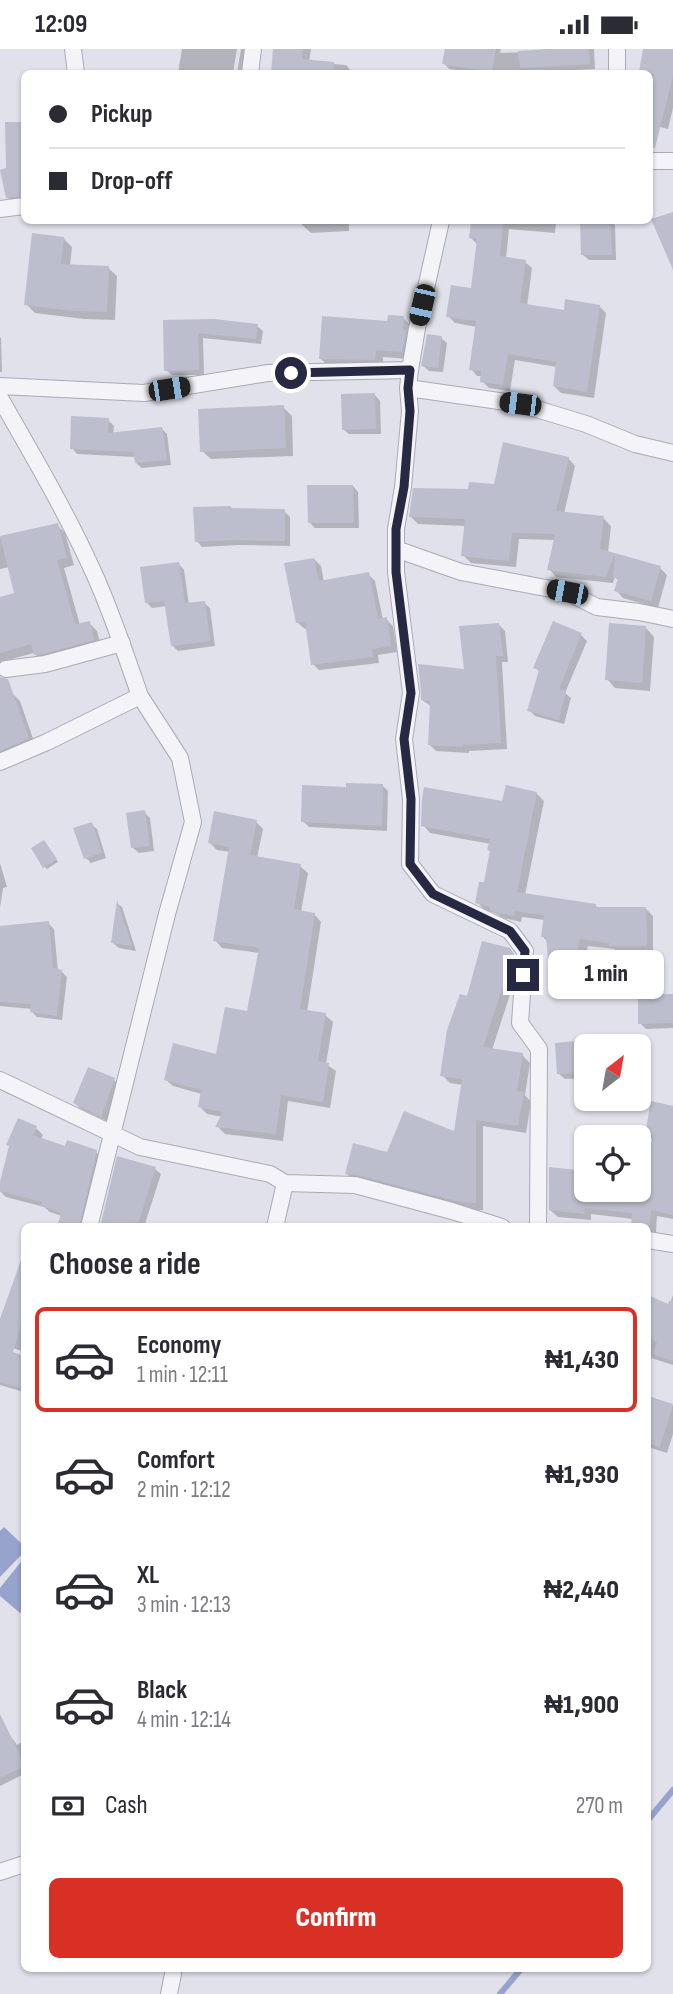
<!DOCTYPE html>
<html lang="en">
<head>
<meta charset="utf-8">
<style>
  body { margin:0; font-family:"Sofia Sans Condensed",sans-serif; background:#f7f7f7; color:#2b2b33; height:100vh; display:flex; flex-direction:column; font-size:26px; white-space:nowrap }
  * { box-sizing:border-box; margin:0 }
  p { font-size:23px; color:#7c7c81 }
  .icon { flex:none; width:38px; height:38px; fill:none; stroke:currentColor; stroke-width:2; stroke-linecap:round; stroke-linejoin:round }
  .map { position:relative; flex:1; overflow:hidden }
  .sheet { position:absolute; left:21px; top:1174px; width:630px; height:749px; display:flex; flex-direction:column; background:#fff; border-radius:10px; box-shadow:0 2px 5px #0004 }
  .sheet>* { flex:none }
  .top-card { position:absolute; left:21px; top:21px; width:632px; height:154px; border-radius:10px; box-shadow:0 2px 5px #0004; display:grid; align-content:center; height:154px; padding:0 28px; background:#fff }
  .needle { width:46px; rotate:31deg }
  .tools { position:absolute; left:574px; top:985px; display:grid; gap:14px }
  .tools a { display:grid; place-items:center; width:77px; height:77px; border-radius:10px; background:#fff; box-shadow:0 2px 5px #0004; font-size:35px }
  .end { position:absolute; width:32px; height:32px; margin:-16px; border:9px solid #272943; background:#fff; box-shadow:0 0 0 4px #fff }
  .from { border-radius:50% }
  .bubble { position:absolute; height:49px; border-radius:10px; background:#fff; box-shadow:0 2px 5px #0004; font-size:23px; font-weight:800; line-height:49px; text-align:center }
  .car { position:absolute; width:21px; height:42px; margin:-21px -10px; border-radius:9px; box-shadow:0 0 5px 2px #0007; background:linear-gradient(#222 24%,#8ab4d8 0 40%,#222 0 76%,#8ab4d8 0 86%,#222 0) }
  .top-card b { display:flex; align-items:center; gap:24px; height:66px; font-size:26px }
  .top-card b+b { border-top:2px solid #e1e1e2 }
  .top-card i { width:18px; height:18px; background:#2b2b33 }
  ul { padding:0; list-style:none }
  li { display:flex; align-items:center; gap:21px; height:105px; margin:0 14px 10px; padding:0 14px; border:4px solid transparent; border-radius:10px }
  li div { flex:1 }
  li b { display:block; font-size:26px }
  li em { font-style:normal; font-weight:800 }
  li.current { border-color:#d93025 }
  li>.icon { width:63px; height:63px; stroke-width:1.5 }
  h2 { padding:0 28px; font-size:32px; line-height:84px }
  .pay { display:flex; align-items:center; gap:18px; height:77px; padding:0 28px; font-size:26px }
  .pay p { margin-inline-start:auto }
  .cta { display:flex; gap:14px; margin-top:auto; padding:14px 28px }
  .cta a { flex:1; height:80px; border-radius:10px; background:#d93025; color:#fff; font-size:28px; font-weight:800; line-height:80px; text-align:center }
  .status { display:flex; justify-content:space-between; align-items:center; height:49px; padding:0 35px; background:#fff; direction:ltr }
  .status svg { height:19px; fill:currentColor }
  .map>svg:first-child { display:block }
  .water { fill:#97a3cd }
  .shadow { fill:#0003 }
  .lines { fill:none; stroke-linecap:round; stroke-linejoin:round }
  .stream { stroke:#97a3cd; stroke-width:6 }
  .building { fill:#bcbecd }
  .minor-casing { stroke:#a8aab8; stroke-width:18 }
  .minor { stroke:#f3f3f8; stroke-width:16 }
  .route { stroke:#272943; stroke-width:9 }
</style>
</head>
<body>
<div class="status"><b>12:09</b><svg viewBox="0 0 49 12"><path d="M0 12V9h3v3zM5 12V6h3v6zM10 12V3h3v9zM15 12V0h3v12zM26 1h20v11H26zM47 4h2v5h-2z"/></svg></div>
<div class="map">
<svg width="673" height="1945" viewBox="0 0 673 1945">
  <rect width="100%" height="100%" fill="#e0e1ea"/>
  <!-- water -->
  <path class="water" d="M4,1478L24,1497V1503L0,1528V1482Z
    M24,1509V1559L20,1564L0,1547V1539Z"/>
  <!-- shadow -->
  <path class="shadow" d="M182,0H237L233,24H178Z
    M241,0H247L243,24H237Z
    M275,0H311L309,13L346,16L353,24H273Z
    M446,0H501L500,4L546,2V0H594L595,20L558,22V24H477L449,20L444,14Z
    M644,0H673V59L668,80L652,76L655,30L649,29V24H643L640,22Z
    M133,23L174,24H133Z
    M7,75H24V156L16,157L7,148Z
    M302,172H349V182L311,184L302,176Z
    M472,172H556L555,184L509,180L506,210L525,213L532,219L527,257L565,263L599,257L606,264L594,349L561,344L554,337L557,318L515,311L510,342L489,339L482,332V327H477L471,320L477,278L455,274L448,267L472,241L478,196L471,189Z
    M582,172H611L615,176L616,211H589L583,206Z
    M63,189L72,198L70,217L108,219L117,227L115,271L84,270L35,264L26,255Z
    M403,269L411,277L410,310L383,308V319L329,318L321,310L389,274Z
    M165,272L257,277L263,282L261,295L203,289L204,326H172L166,321Z
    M0,289H1L2,323H0Z
    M441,289L447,294L443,323L429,322L423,317Z
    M375,346L380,352L381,385H349L343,380Z
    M283,358L292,367L293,407L211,410L202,402Z
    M108,371L114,377L113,385L162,380L167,385L171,416L142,419L136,414L135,408L77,405L72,399Z
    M568,409L575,417L564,465L603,469L611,477L608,504L660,519L667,526L658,559L623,549L616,541L619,532L615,528L613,534L556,528L549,520L555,491L519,490L516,518L471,514L463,506L466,477L418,475L411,468L469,442L495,437Z
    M353,437L358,443L359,479H315L309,473Z
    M231,458L233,461L284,462L290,468V497L239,496L202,498L197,492Z
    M57,476L65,484L74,516L64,519L80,576L89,574L97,582L101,598L43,613L34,604L0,613V549L16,545L10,518L0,520V489Z
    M314,510L321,517L324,533L368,525L375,532L383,571L386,570L393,577L397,603L378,606L379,614L319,621L313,615L308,580H305L298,574Z
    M179,515L184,521L189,556L204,554L210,559L215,597L178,602L173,597L167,557L152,559L147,554Z
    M554,574L581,586L587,592L565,644L571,649L564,675L535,667L529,661L540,623L535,618Z
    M499,576L505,582L508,613H502L507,700L469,702V704L436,702L429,695L431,657L422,651L466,622Z
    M646,579L654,588L650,642L615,639L607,630Z
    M11,643L20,652L36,698L0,705V647Z
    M382,736L388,742L387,782L309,778L303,772L348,740Z
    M536,744L544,752L525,846L595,856L598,859H645L653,867V904H618L614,900L588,897L576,945L559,941L552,933L548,893L543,888L545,871L522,868L521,873L503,869L495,864L485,861L477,853L485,835L491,803V795L430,784L423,776Z
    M144,763L150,769L154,802L139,804L133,799Z
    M256,773L263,780L257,809L300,817L308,824L301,863L314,865L321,873L307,963L325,966L333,973L326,1015L336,1022L330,1059L288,1052L283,1092L225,1085L218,1078L223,1068L207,1065L200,1058L202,1045L173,1037L165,1030L217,1008L248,964L259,904L222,899L215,891L230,803L217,801L210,794Z
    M91,775L97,780L106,809L91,814L86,809Z
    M46,795L58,813L47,820L45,818Z
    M0,814L7,838L3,839L0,859Z
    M118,855L122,858L136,902L119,899L113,894Z
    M48,874L54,880L58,922H61L67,928L62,971L37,968L32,963V960L0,957V878Z
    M509,900L517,909L520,932L515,930L492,1001L522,1006L530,1014L525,1046L531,1053L526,1084L483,1077V1161H469L355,1132L347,1125L388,1105L456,1084L463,1036L450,1034L442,1026L469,949Z
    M673,947V979L646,980L640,974Z
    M594,992L599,998H586V1029L565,1030L559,1025L557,995Z
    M114,1031L120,1036L107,1072L81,1060L75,1054Z
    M673,1058V1170L657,1167L656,1183H648V1178H635L633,1175V1170L591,1165V1171L558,1168L550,1161L551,1120L586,1124V1141H639V1119L647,1120L653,1091L646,1084Z
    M36,1079L43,1086L41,1090L66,1099L96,1103L103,1110L86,1178H59L62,1167L50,1163L44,1158L6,1148L0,1142Z
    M155,1120L161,1125L144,1178H102Z
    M19,1222L24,1224V1293L22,1302L3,1296L0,1293V1277Z
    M673,1246V1316L648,1308V1248L669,1257Z
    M1,1301L24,1308V1343L0,1336Z
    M648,1348L673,1357V1385L667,1404L648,1398Z
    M9,1685L17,1696L24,1692V1727V1725L0,1737V1689Z"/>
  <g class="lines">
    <!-- stream -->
    <path class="stream" d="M648,1771L673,1741
      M500,1945L521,1920"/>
  </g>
  <!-- building -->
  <path class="building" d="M273,0H303L302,10L334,13V24H271Z
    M445,0H496L492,23L442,15Z
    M548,0H589L590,15L520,19L518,2Z
    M643,0H673V27L655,99L649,98V45L654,25L639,23Z
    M5,73H24V147L6,149L0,121L6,119Z
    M673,163V221L651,170Z
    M471,172H503L500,207L526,211L520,254L564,261L565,250L600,256L587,343L553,337L556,313L508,305L503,336L480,333L481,322L469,321L476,272L446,268L451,236L471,239L477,190L469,189Z
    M580,172H610L612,206H581Z
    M32,184L64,188L61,215L109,217L107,263L74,262L24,256Z
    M388,266L404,267L403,281L406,282L402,303L376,301L375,311L319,310L322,267L387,272Z
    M214,270L258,275L256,290L198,284L199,321L164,322L163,271Z
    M427,285L442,287L438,319L421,317Z
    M375,344L376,380L342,381L341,345Z
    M284,356L286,399L200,403L198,360Z
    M71,367L109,369L108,384L162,378L167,411L135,414L133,403L70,400Z
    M503,393L569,408L556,462L604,467L600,500L661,517L651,552L614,542L618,529H613L615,504L606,528L547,521L555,485L512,484L509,512L461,507L465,470L409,468L413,439L468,440L469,433L494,435Z
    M307,436H353L354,474H308Z
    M231,457V459L285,460V492L233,491L195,493L193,458Z
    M58,474L67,509L57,511L75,575L90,572L94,591L43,605L34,606L31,595L0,604V548L14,544L0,487Z
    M314,509L319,532L369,523L378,570L387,568L391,597L372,600L373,608L311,616L305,573L296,574L284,514Z
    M179,513L185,554L205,552L210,592L171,597L164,552L145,554L140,518Z
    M553,572L582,584L559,640L566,642L559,671L527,662L539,621L533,619Z
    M499,574L503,607H496L501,694L463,696V698L428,696L430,652L421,651V643L418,615L464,620L459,577Z
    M609,574L646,577L642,634L605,631Z
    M0,628L8,630L29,689L0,702Z
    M346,734L383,735L382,777L301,773L302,736L346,738Z
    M506,736L537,743L517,843L596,855V858H646L647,897H609V894L580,890L569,938L550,934L546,888H541L544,866L515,862L514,867L494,863L489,860L490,858L475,854L479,833H484L490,802L487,801L490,790L421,777L422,750L424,738L502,752Z
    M145,761L150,797L131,799L126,764Z
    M214,762L257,771L250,806L301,815L294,860L315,864L300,960L326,964L318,1012L329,1014L323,1053L281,1046L276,1085L215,1078L223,1063L198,1058L201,1041L164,1031L173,994L216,1005L225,958L247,962L259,899L213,892L229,798L208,794Z
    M92,773L102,804L84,810L73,779Z
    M44,791L57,810L43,819L31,799Z
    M117,851L132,897L111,894Z
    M49,872L53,919L62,921L57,967L30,963L31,955L0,953V877Z
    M482,892L510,899L514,905L513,925L507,924L483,998L523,1004L517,1042L524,1043L518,1077L476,1071V1154L460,1153L358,1126L345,1125L353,1094L387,1103L404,1062L454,1082L462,1030L440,1027L447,981L460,945L467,947Z
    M673,945V974L638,975V946Z
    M586,991V1023L557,1025L555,994Z
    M88,1018L115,1029L101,1068L73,1054Z
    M651,1052L673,1057V1166L651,1161L650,1177L631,1176L632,1164L585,1159L584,1165L549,1161V1118L586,1122V1141H640L653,1086L645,1085Z
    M18,1069L37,1077L33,1086L65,1097L67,1091L97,1101L79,1178H57L61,1164L41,1157L42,1153L0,1142V1133L9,1097L6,1096Z
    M117,1107L156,1118L137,1178H100Z
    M22,1208H24V1266L13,1303L24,1307V1340L0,1333V1270Z
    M648,1246L668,1255L669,1252H673V1312L653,1305L657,1293L648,1289Z
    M648,1347L673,1355L660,1398L648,1394Z
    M0,1665L24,1714V1717L0,1729Z"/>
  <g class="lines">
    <!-- minor casing -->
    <g class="minor-casing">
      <path id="minor" d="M73,0L76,24
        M617,0V24
        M250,24L253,0
        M649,112H673
        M0,160L24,157
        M441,172L417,279L410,321L408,339L410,362L403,438L396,480V523L411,644L404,690L411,750L410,815L433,845L510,882L525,902L520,974L539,1000L538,1178
        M0,337L144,344L268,324L410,321
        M408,339L520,355L586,375L635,395L673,404
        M0,349C32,405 65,461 92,520C111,561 125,604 140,647L47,693L0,713
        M396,500L461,523L567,543L597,558L639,563L673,570
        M6,620L45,615L122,594
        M0,1031L140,1098L270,1125L285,1134L355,1136L452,1162L502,1178
        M89,1178L167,865L193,773L180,709L140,647
        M275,1178L285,1134
        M648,1191L673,1195
        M0,1823L24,1815
        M169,1945L173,1925"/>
    </g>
    <!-- minor -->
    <use href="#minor" class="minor"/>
  </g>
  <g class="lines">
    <!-- route -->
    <path class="route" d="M291,324L410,321L408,339L410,362L404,438L396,480V523L411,644L404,690L411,750L410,815L433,845L510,882L525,902L523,926"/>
  </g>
</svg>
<div class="tools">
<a><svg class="needle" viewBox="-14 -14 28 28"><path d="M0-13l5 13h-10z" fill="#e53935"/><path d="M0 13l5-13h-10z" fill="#7c7c81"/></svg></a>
<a><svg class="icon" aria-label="locate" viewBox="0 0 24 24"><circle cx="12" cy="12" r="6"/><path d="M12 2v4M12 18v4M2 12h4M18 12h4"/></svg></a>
</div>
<i class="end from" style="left:291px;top:324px"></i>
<i class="end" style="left:523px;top:926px"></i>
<div class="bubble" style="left:548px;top:901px;width:116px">1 min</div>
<i class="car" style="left:422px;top:256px;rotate:193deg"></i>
<i class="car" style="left:169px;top:340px;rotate:81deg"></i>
<i class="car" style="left:520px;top:355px;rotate:277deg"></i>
<i class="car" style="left:567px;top:543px;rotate:281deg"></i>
<div class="top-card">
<b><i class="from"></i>Pickup</b>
<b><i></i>Drop-off</b>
</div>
<section class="sheet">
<h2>Choose a ride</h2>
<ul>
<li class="current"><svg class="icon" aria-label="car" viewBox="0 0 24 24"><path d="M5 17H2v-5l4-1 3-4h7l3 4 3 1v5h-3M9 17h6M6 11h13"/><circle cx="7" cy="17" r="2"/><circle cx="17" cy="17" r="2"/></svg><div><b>Economy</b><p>1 min · 12:11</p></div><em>₦1,430</em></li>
<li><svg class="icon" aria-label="car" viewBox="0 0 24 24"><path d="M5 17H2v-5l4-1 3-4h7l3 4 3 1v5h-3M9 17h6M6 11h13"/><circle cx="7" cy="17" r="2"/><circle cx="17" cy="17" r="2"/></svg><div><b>Comfort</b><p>2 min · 12:12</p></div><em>₦1,930</em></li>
<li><svg class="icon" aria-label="car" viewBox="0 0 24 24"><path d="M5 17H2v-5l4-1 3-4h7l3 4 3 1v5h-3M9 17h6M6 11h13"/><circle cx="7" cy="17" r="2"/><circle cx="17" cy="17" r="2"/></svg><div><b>XL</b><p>3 min · 12:13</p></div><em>₦2,440</em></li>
<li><svg class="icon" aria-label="car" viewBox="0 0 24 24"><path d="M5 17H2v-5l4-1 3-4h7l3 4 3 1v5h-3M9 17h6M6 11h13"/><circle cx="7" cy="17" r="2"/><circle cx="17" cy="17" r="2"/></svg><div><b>Black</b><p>4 min · 12:14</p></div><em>₦1,900</em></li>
</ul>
<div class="pay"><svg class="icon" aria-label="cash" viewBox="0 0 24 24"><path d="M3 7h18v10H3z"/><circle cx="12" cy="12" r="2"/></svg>Cash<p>270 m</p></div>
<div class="cta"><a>Confirm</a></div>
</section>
</div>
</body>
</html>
